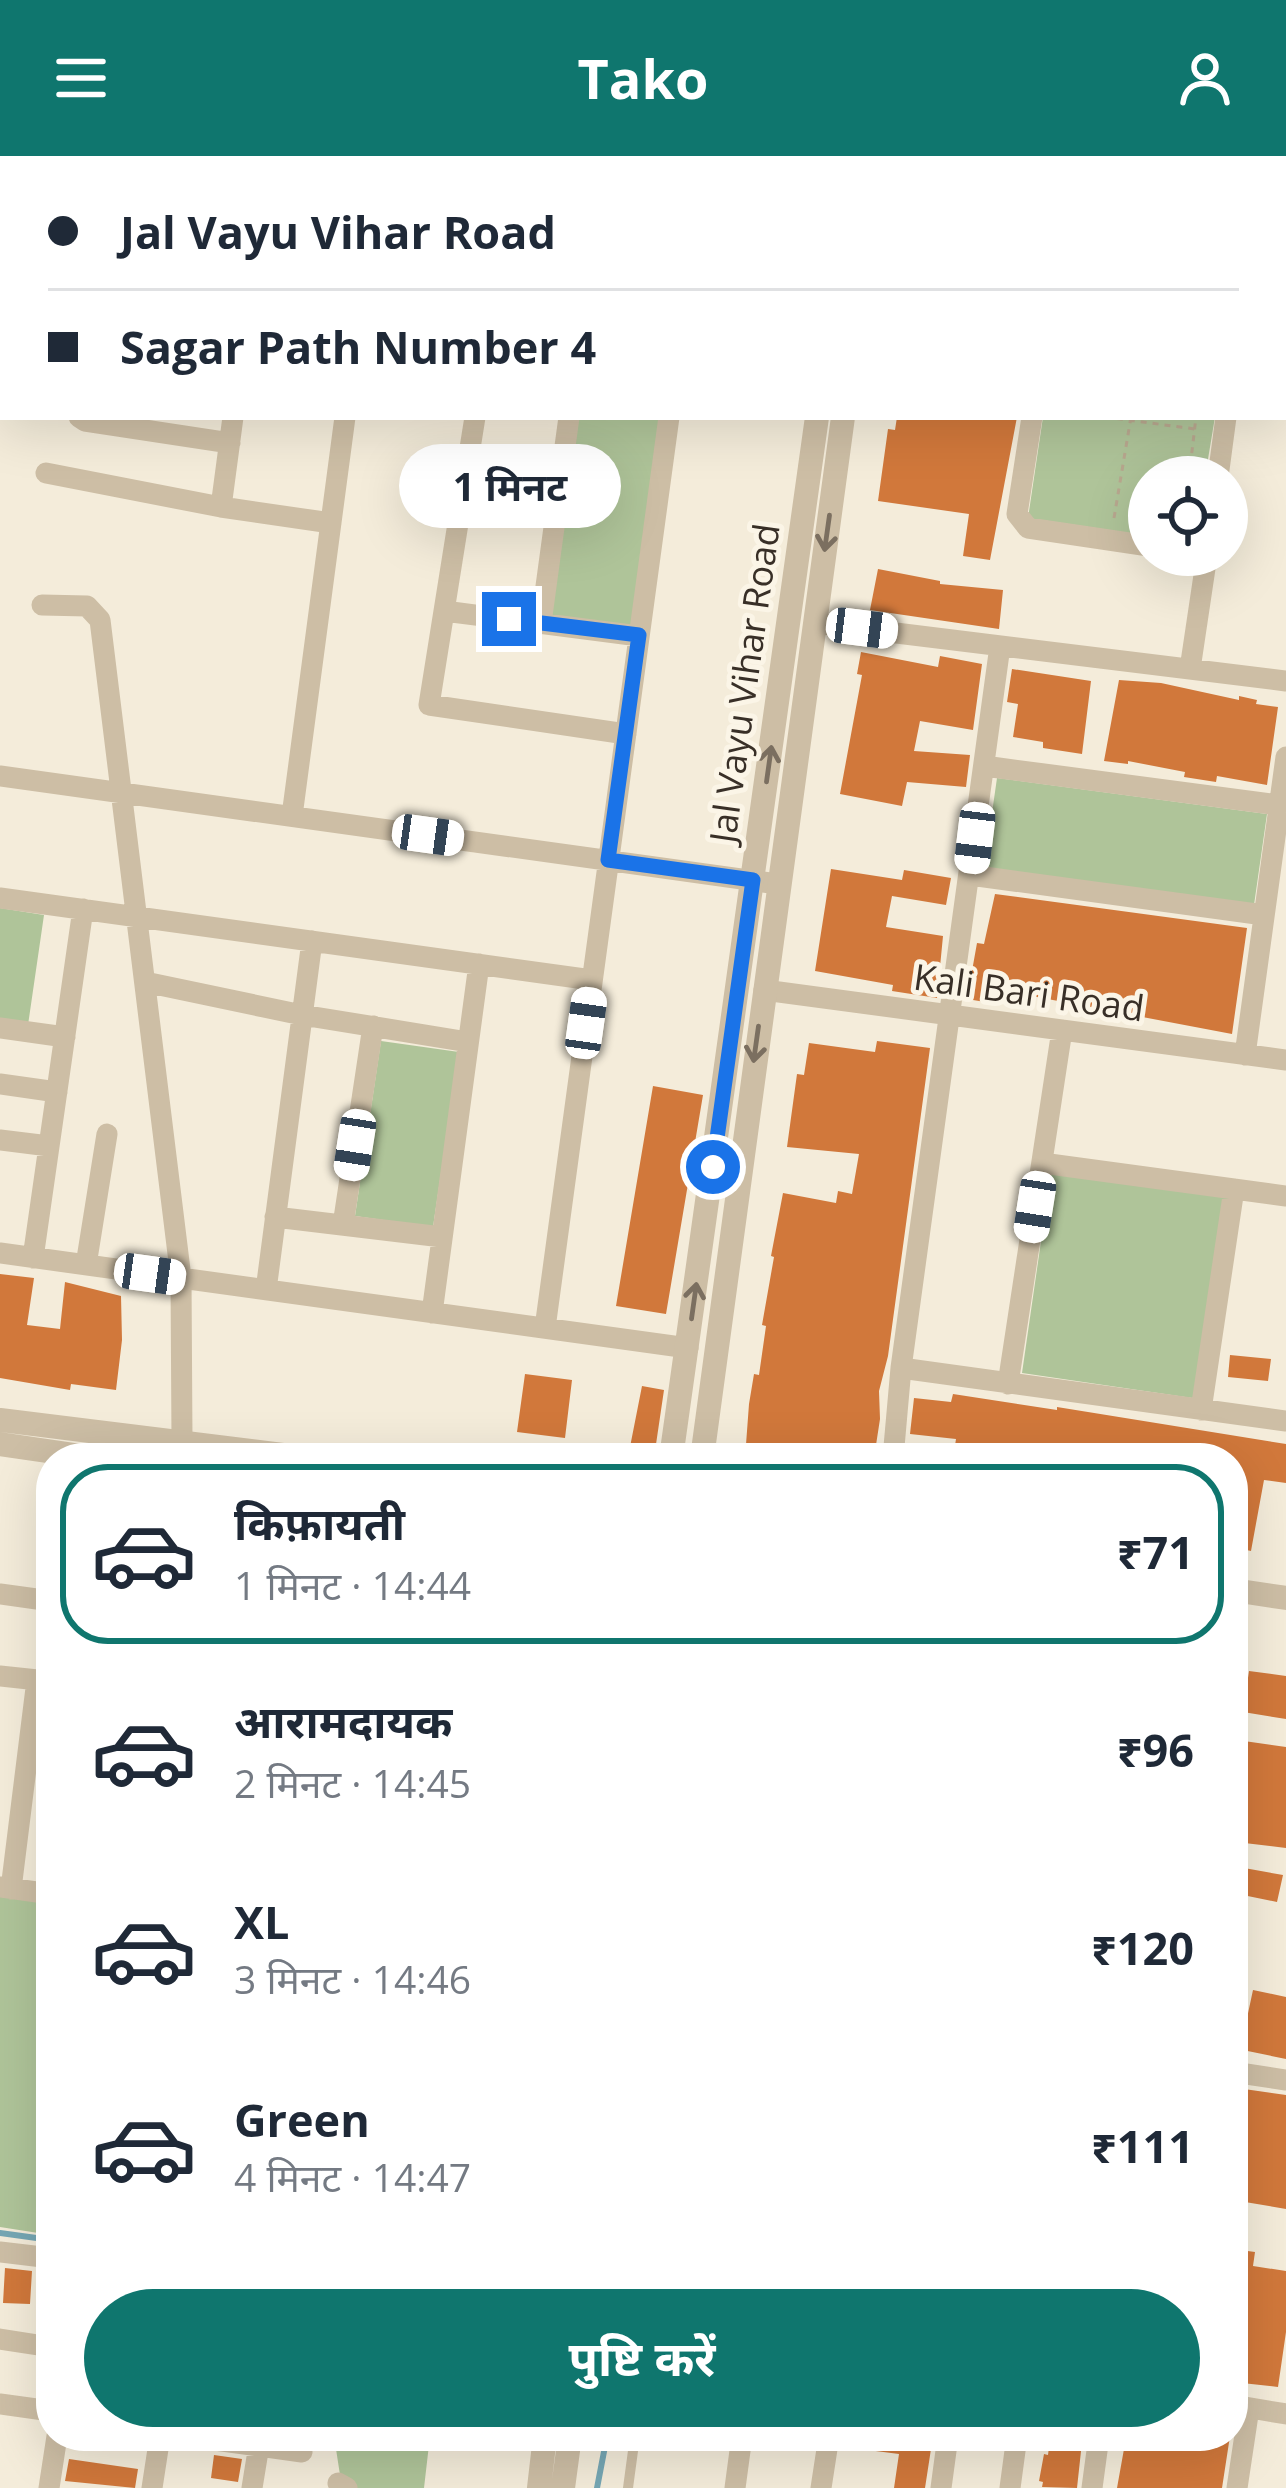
<!DOCTYPE html>
<html lang="hi">
<head>
<meta charset="utf-8">
<style>
  body { margin:0; font-family:"Open Sans","Noto Sans Devanagari",sans-serif; background:#f2f2f3; color:#1f2937; height:100vh; display:flex; flex-direction:column; font-size:45px; white-space:nowrap }
  * { box-sizing:border-box; margin:0 }
  p { font-size:39px; color:#747a83 }
  .icon { flex:none; width:66px; height:66px; fill:none; stroke:currentColor; stroke-width:2; stroke-linecap:round; stroke-linejoin:round }
  .map { position:relative; flex:1; overflow:hidden }
  .sheet { position:absolute; left:36px; top:1287px; width:1212px; height:1008px; display:flex; flex-direction:column; background:#fff; border-radius:48px; box-shadow:0 12px 48px #0002 }
  .sheet>* { flex:none }
  .hud { position:absolute; left:0px; top:0px; width:1287px; height:264px; box-shadow:0 12px 48px #0002; display:grid; align-content:center; height:264px; padding:0 48px; background:#fff }
  .tools { position:absolute; left:1128px; top:300px; display:grid; gap:24px }
  .tools a { display:grid; place-items:center; width:120px; height:120px; border-radius:50%; background:#fff; box-shadow:0 12px 48px #0002; font-size:60px }
  .end { position:absolute; width:54px; height:54px; margin:-27px; border:15px solid #1a73e8; background:#fff; box-shadow:0 0 0 6px #fff }
  .from { border-radius:50% }
  .bubble { position:absolute; height:84px; border-radius:42px; background:#fff; box-shadow:0 12px 48px #0002; font-size:39px; font-weight:700; line-height:84px; text-align:center }
  .car { position:absolute; width:36px; height:72px; margin:-36px -18px; border-radius:15px; box-shadow:0 0 9px 3px #0007; background:linear-gradient(#fff 24%,#345 0 40%,#fff 0 76%,#345 0 86%,#fff 0) }
  .hud b { display:flex; align-items:center; gap:42px; height:114px; font-size:45px }
  .hud b+b { border-top:3px solid #e0e1e3 }
  .hud i { width:30px; height:30px; background:#1f2937 }
  ul { padding:21px 0 0; list-style:none }
  li { display:flex; align-items:center; gap:36px; height:180px; margin:0 24px 18px; padding:0 24px; border:6px solid transparent; border-radius:48px }
  li div { flex:1 }
  li b { display:block; font-size:45px }
  li em { font-style:normal; font-weight:700 }
  li.on { border-color:#0f766e }
  li>.icon { width:108px; height:108px; stroke-width:1.5 }
  .cta { display:flex; gap:24px; margin-top:auto; padding:24px 48px }
  .cta a { flex:1; height:138px; border-radius:72px; background:#0f766e; color:#fff; font-size:48px; font-weight:700; line-height:138px; text-align:center }
  header { display:flex; justify-content:space-between; align-items:center; height:156px; padding:0 48px; background:#0f766e; color:#fff; font-size:54px; font-weight:700 }
  .map>svg:first-child { display:block }
  .green { fill:#afc499 }
  .lines { fill:none; stroke-linecap:round; stroke-linejoin:round }
  .stream { stroke:#76a7b4; stroke-width:6 }
  .building { fill:#d1783b }
  .path { stroke:#b9a88f; stroke-width:3; stroke-dasharray:6 6; stroke-linecap:butt }
  .service { stroke:#cdbea5; stroke-width:10 }
  .minor { stroke:#cdbea5; stroke-width:21 }
  .tertiary { stroke:#cdbea5; stroke-width:24 }
  .oneway { stroke:#7b6f60 }
  .route { stroke:#1a73e8; stroke-width:15 }
  .labels { text-anchor:middle; dominant-baseline:central; stroke-width:10; stroke-linejoin:round; paint-order:stroke }
  .street-label { font-size:36px; fill:#382f27; stroke:#fbf5e7 }
</style>
</head>
<body>
<header><svg class="icon" aria-label="menu" viewBox="0 0 24 24"><path d="M4 6h16M4 12h16M4 18h16"/></svg>Tako<svg class="icon" aria-label="person" viewBox="0 0 24 24"><circle cx="12" cy="8" r="4"/><path d="M4 21q1-7 8-7t8 7"/></svg></header>
<div class="map">
<svg width="1286" height="2332" viewBox="0 0 1286 2332">
  <rect width="100%" height="100%" fill="#f4ecda"/>
  <!-- green -->
  <path class="green" d="M577,261H662L633,471L549,459Z
    M1043,261H1215L1205,321H1149V380L1028,362Z
    M997,622L1267,658L1254,749L984,713Z
    M0,752L44,759L28,869L0,865Z
    M381,885L459,896L433,1071L355,1060Z
    M1051,1016L1229,1042L1199,1243L1022,1217Z
    M0,1731L51,1738V2079L0,2071Z
    M334,2280H430L424,2332H342Z"/>
  <g class="lines">
    <!-- stream -->
    <path class="stream" d="M0,2077L51,2084
      M597,2332L607,2280"/>
  </g>
  <!-- building -->
  <path class="building" d="M897,261H1017L990,404L963,400L969,358L878,345L888,273L895,274Z
    M878,413L940,425V428L1003,434L999,473L870,454Z
    M861,496L938,511L940,500L982,508L973,574L920,565L914,595L970,599L966,631L907,626L902,650L840,638L862,519L857,518Z
    M1012,513L1091,525L1082,598L1043,592V586L1013,581L1018,548L1007,546Z
    M1119,524L1161,527L1239,544V540L1257,544L1256,548L1278,551L1267,629L1217,620L1216,626L1184,621L1185,616L1128,605V608L1104,605Z
    M831,713L902,724L904,714L951,722L946,749L892,740L886,771L943,780L937,842L892,835L893,829L815,815Z
    M995,738L1247,772L1232,878L1000,834L997,848L967,843L977,787L984,788Z
    M877,885L930,892L888,1200L879,1235L880,1263L874,1302H745L749,1248L754,1218L759,1219L766,1170L762,1169L774,1101L771,1100L783,1037L836,1047L838,1035L852,1038L859,998L787,991L797,918L804,919L809,887L875,896Z
    M653,930L703,939L666,1158L616,1150Z
    M0,1118L34,1122L27,1169L60,1173L65,1126L121,1140L122,1184L116,1234L71,1228L70,1234L0,1222Z
    M1230,1199L1271,1203L1268,1225L1228,1221Z
    M525,1218L572,1224L565,1282L517,1276Z
    M642,1230L664,1234L655,1295L630,1291Z
    M953,1238L1057,1254V1251L1286,1288V1327L1264,1324L1251,1395L1233,1391V1302H953L956,1283L910,1278L914,1242L951,1246Z
    M1249,1515L1286,1520V1563L1243,1556Z
    M1244,1585L1286,1591V1692L1236,1686L1242,1637H1236Z
    M1233,1710L1283,1719L1277,1746L1233,1737Z
    M1253,1834L1286,1841V1903L1233,1892V1858L1247,1862Z
    M1237,1932L1286,1939V2053L1233,2044V1962Z
    M1233,2093L1255,2096L1253,2110L1286,2115V2176L1278,2231L1242,2227L1243,2220L1233,2219Z
    M5,2112L32,2115L30,2148L3,2147Z
    M862,2280H933L925,2332H894L899,2298L860,2293Z
    M1136,2280H1230L1222,2332H1117L1124,2293L1135,2294Z
    M1058,2282L1082,2286L1077,2332L1042,2331L1043,2326L1039,2325L1044,2298L1048,2299L1049,2291L1056,2292Z
    M214,2299L242,2303L238,2326L211,2322Z
    M69,2303L138,2313L135,2332L65,2325Z"/>
  <g class="lines">
    <!-- path -->
    <path class="path" d="M1105,261L1195,273
      M1189,321L1196,261
      M1114,362L1131,261"/>
    <!-- service -->
    <path class="service" d="M0,33H3
      M628,2332L635,2280"/>
    <!-- minor -->
    <path class="minor" d="M261,0L270,1
      M650,0L672,3
      M1225,0L1248,3
      M124,3V0
      M380,3V0
      M704,3L705,0
      M1072,3L1073,0
      M1284,8H1286
      M1284,127H1286
      M79,261L85,265L230,287
      M233,261L221,351L331,367
      M475,261L429,549L626,578
      M1032,261L1017,358L1028,372L1149,390
      M46,317L221,351
      M1218,321L1226,261
      M42,449L87,450L100,464L181,1122L182,1285L178,1302
      M444,455L639,480
      M541,467L569,261
      M815,467L1286,525
      M1190,513L1207,399
      M984,610L1279,649
      M0,620L778,728
      M292,660L345,261
      M970,719L1264,759
      M0,742L592,824
      M145,826L302,859L468,886
      M764,834L1286,904
      M0,872L65,881
      M1245,899L1286,601
      M0,928L57,936
      M0,984L49,990
      M1042,1007L1286,1040
      M275,1061L442,1081
      M343,1069L373,870
      M0,1097L688,1192
      M33,1102L83,753
      M86,1109L107,978
      M266,1134L312,785
      M432,1157L479,808
      M545,1172L669,261
      M901,1212L1286,1265
      M1008,1228L1062,874
      M1201,1254L1234,1033
      M893,1302L901,1212L1000,490
      M0,1438L51,1445
      M0,1520L47,1525
      M1,1731L51,1738
      M11,1733L37,1524
      M1233,1916L1286,1924
      M0,2096L51,2102
      M0,2183L51,2191
      M0,2248L51,2255
      M1233,2249L1286,2258
      M185,2280L302,2296
      M338,2327L347,2332
      M49,2332L57,2280
      M152,2332L160,2280
      M252,2332L259,2289
      M735,2332L742,2280
      M821,2332L829,2280
      M941,2332L948,2280
      M1010,2332L1017,2280
      M1092,2332L1099,2280
      M1237,2332L1249,2252"/>
    <!-- tertiary -->
    <path class="tertiary" d="M852,3V0
      M879,3V0
      M0,1264L307,1302
      M0,1288L95,1302
      M671,1302L817,261
      M702,1302L843,261
      M1233,1434L1286,1442
      M539,2332L545,2280
      M563,2332L570,2280"/>
  </g>
  <!-- one-way arrows -->
  <defs><path id="oneway-shaft" d="M-6 0H5M1.5-3L5.5 0L1.5 3" fill="none" stroke-width="1.6" stroke-linecap="round" stroke-linejoin="round" transform="scale(3)"/></defs>
  <g class="oneway">
    <use href="#oneway-shaft" transform="translate(827 377) rotate(98)"/>
    <use href="#oneway-shaft" transform="translate(769 608) rotate(-82)"/>
    <use href="#oneway-shaft" transform="translate(756 888) rotate(98)"/>
    <use href="#oneway-shaft" transform="translate(694 1145) rotate(-82)"/>
  </g>
  <g class="lines">
    <!-- route -->
    <path class="route" d="M509,463L639,479L608,704L753,724L713,1011"/>
  </g>
  <g class="labels">
    <!-- street labels -->
    <g class="street-label">
      <text transform="translate(744 527) rotate(-82)">Jal Vayu Vihar Road</text>
      <text transform="translate(1029 836) rotate(8)">Kali Bari Road</text>
    </g>
  </g>
</svg>
<div class="tools">
<a><svg class="icon" aria-label="locate" viewBox="0 0 24 24"><circle cx="12" cy="12" r="6"/><path d="M12 2v4M12 18v4M2 12h4M18 12h4"/></svg></a>
</div>
<i class="end from" style="left:713px;top:1011px"></i>
<i class="end" style="left:509px;top:463px"></i>
<div class="bubble" style="left:399px;top:288px;width:222px">1 मिनट</div>
<i class="car" style="left:862px;top:472px;rotate:97deg"></i>
<i class="car" style="left:428px;top:679px;rotate:98deg"></i>
<i class="car" style="left:975px;top:682px;rotate:187deg"></i>
<i class="car" style="left:586px;top:867px;rotate:8deg"></i>
<i class="car" style="left:355px;top:989px;rotate:189deg"></i>
<i class="car" style="left:1035px;top:1051px;rotate:189deg"></i>
<i class="car" style="left:150px;top:1118px;rotate:98deg"></i>
<div class="hud">
<b><i class="from"></i>Jal Vayu Vihar Road</b>
<b><i></i>Sagar Path Number 4</b>
</div>
<section class="sheet">
<ul>
<li class="on"><svg class="icon" aria-label="car" viewBox="0 0 24 24"><path d="M5 17H2v-5l4-1 3-4h7l3 4 3 1v5h-3M9 17h6M6 11h13"/><circle cx="7" cy="17" r="2"/><circle cx="17" cy="17" r="2"/></svg><div><b>किफ़ायती</b><p>1 मिनट · 14:44</p></div><em>₹71</em></li>
<li><svg class="icon" aria-label="car" viewBox="0 0 24 24"><path d="M5 17H2v-5l4-1 3-4h7l3 4 3 1v5h-3M9 17h6M6 11h13"/><circle cx="7" cy="17" r="2"/><circle cx="17" cy="17" r="2"/></svg><div><b>आरामदायक</b><p>2 मिनट · 14:45</p></div><em>₹96</em></li>
<li><svg class="icon" aria-label="car" viewBox="0 0 24 24"><path d="M5 17H2v-5l4-1 3-4h7l3 4 3 1v5h-3M9 17h6M6 11h13"/><circle cx="7" cy="17" r="2"/><circle cx="17" cy="17" r="2"/></svg><div><b>XL</b><p>3 मिनट · 14:46</p></div><em>₹120</em></li>
<li><svg class="icon" aria-label="car" viewBox="0 0 24 24"><path d="M5 17H2v-5l4-1 3-4h7l3 4 3 1v5h-3M9 17h6M6 11h13"/><circle cx="7" cy="17" r="2"/><circle cx="17" cy="17" r="2"/></svg><div><b>Green</b><p>4 मिनट · 14:47</p></div><em>₹111</em></li>
</ul>
<div class="cta"><a>पुष्टि करें</a></div>
</section>
</div>
</body>
</html>
